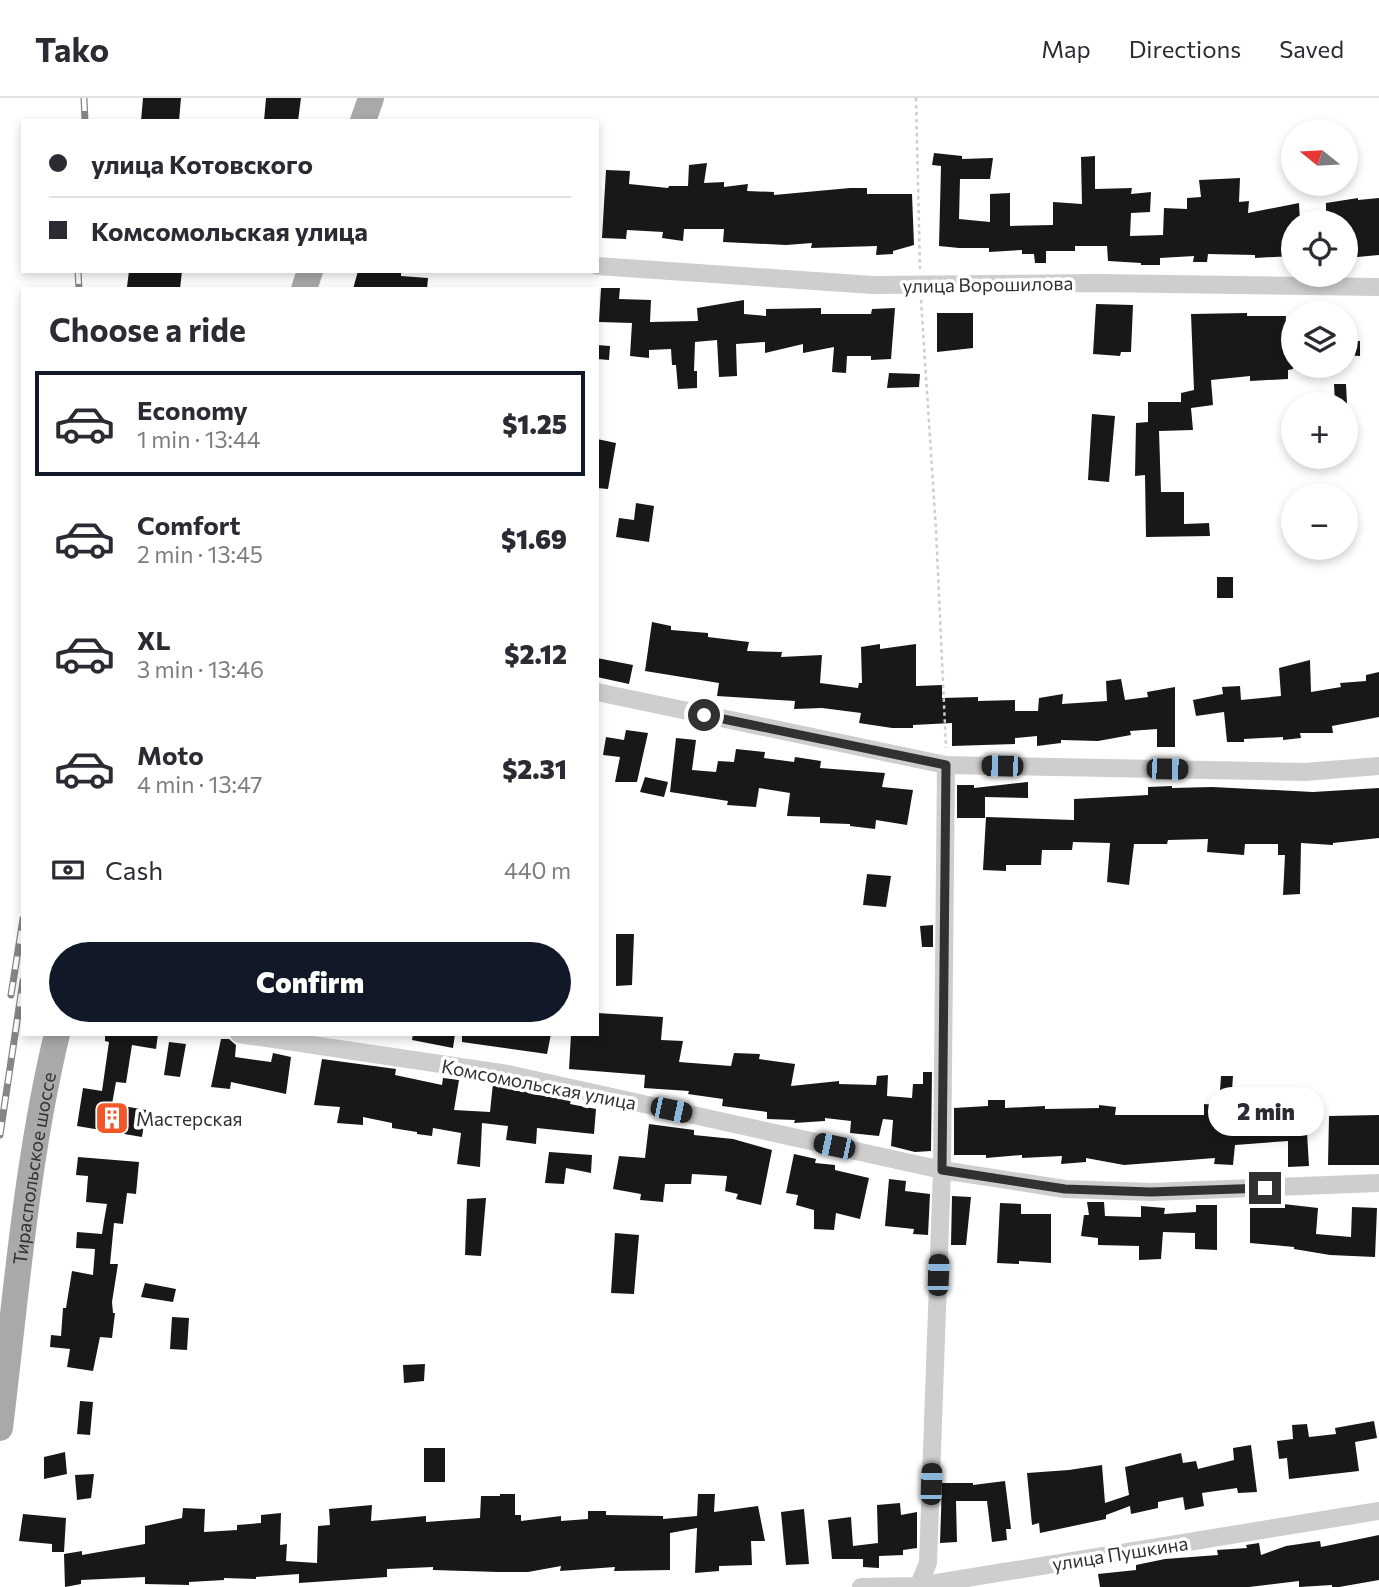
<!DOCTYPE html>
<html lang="en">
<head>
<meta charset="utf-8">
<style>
  body { margin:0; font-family:Commissioner,sans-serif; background:#f7f7f7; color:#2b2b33; height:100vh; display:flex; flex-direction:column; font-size:26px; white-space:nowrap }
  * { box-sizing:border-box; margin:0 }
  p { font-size:23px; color:#7c7c81 }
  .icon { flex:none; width:38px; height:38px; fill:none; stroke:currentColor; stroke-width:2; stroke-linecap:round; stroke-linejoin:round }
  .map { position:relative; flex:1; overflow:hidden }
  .sheet { position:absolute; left:21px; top:189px; width:578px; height:749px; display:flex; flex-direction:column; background:#fff; border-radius:0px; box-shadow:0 4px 10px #0003 }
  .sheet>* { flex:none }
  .top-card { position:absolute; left:21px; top:21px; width:578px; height:154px; border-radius:0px; box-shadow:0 4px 10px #0003; display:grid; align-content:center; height:154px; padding:0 28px; background:#fff }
  .needle { width:46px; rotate:288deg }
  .buttons { position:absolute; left:1281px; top:21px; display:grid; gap:14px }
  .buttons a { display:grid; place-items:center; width:77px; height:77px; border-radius:50%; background:#fff; box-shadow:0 4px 10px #0003; font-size:35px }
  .end { position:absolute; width:32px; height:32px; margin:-16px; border:9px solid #313131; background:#fff; box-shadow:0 0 0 4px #fff }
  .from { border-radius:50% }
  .bubble { position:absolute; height:49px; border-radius:24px; background:#fff; box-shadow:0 4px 10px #0003; font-size:23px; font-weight:800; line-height:49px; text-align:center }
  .car { position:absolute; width:21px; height:42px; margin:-21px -10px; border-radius:9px; box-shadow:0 0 5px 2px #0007; background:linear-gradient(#222 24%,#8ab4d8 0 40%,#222 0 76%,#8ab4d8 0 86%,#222 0) }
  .top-card b { display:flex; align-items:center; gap:24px; height:66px; font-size:26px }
  .top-card b+b { border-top:2px solid #e1e1e2 }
  .top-card i { width:18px; height:18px; background:#2b2b33 }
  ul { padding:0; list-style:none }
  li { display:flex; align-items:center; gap:21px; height:105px; margin:0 14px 10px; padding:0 14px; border:4px solid transparent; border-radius:0px }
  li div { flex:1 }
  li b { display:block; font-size:26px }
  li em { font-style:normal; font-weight:800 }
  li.on { border-color:#111827 }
  li>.icon { width:63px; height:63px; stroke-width:1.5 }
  h2 { padding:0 28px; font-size:32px; line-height:84px }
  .pay { display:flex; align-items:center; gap:18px; height:77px; padding:0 28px; font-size:26px }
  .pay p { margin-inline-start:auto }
  .primary-button { display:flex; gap:14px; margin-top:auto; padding:14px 28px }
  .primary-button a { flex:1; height:80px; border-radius:42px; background:#111827; color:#fff; font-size:28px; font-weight:800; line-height:80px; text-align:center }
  header { display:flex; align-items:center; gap:42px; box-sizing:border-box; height:98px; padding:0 35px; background:#fff; border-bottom:2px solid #e1e1e2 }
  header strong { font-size:33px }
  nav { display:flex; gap:38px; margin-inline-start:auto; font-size:24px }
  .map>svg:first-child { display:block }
  .building { fill:#181818 }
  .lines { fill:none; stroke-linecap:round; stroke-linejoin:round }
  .path { stroke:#cecece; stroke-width:2.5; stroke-dasharray:3.5 3.5; stroke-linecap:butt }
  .minor { stroke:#cecece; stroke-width:18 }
  .primary { stroke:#a9a9a9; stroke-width:26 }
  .rail-casing { stroke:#868686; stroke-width:7 }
  .rail { stroke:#fff; stroke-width:4.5; stroke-dasharray:13; stroke-linecap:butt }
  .route { stroke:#313131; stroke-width:9 }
  .labels { text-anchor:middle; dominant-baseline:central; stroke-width:7; stroke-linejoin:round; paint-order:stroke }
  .street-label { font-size:19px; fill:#313131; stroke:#fff }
  .poi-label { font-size:19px; fill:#313131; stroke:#fff; text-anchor:start }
</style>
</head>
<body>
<header>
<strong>Tako</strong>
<nav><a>Map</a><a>Directions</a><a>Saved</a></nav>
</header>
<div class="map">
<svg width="1379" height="1489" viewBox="0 0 1379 1489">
  <rect width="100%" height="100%" fill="#fff"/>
  <!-- building -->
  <path class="building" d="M143,0H181L179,23H141Z
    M266,0H301L298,23H264Z
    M934,55L962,58V61L993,60L990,81H960L959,121L990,124V96L1010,95V128L1053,127V104L1082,106L1081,59L1095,58V91L1132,90L1131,96L1151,94L1150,114L1131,115L1130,138L1163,137L1164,110L1187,111V100L1201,99L1199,82L1240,80L1239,104L1249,103L1248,115L1299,105L1300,124H1293V158L1255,160V157L1208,156L1207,164H1193L1194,158L1160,160V167H1141V165L1108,163L1107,148H1075V153H1046V165H1035L1034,156H1022V152L989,154V150H959L939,148L941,68L932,67Z
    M707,65L704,85L724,84V89L748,86L747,93L774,94V97L850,90H867V96H912L914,147L893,153V156L876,157L877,148L811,150L812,145L786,147L723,144L724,131H684L683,143L662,140L663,134L627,132L626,141L602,140L606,72L630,73L629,86L668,90L669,88H688L689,67Z
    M1358,100V102L1379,100V157L1346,160V124H1337V120L1326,121V105Z
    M129,173H182L180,191L127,189Z
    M358,173H401V178L428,180L427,191H353Z
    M601,190H620L619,201L651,202L650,224L698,223L697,210L744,202V216L766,218V211L821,210V216H871L872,211L895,210L891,261L871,262V258H847L846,275L832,274L834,249L803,255V246L765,255V244L736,246L737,278L719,279L717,242L695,244L694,273H697V290L678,291L676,267H672L671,251L649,252V260L630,258L632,225L599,224Z
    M1096,206L1133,207L1131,254H1121L1120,258L1093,256Z
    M937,215H973V250L937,254Z
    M1247,215V218H1286L1285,235L1293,234V271L1288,272V281L1250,283V278L1211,282L1213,307L1191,310L1193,332L1159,333L1161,394H1184V426L1209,425L1210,438L1146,439L1145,377L1135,378L1136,325L1148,324V304H1181V295L1194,292L1191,216Z
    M1346,243H1360V258L1346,257Z
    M597,247L610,248L609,262L597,261Z
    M889,275L920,276L919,289L887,290Z
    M1334,286H1346L1347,306H1335Z
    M1092,316L1115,318L1109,384L1088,382Z
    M597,341L616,345L608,391L597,390Z
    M636,405L654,408L649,444L616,439L619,420L634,422Z
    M1217,479H1233V500H1217Z
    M652,524L671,528V532L708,535V539L749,544L747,553L782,554L781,559L822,557L820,585L858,590L859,585H862L861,549L880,546V551L916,546V588L942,587V600L978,599V603L1015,602V613H1038L1039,600L1063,596L1062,606L1107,603L1106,583L1121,581L1125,602L1148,599L1147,594L1175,589V649H1157V631L1130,633L1131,637L1098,643L1061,642V645L1037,648V638L1015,640V646L952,648V625L913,627V630H892L859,625L861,615L822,610L794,611L795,603L717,598L719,585L645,573Z
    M597,560L633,567L629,586L597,579Z
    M1310,562L1311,594L1341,589L1340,585L1366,583V577L1379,574V619L1332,628L1333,635H1300L1301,640L1283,642V639L1244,641V644H1227L1224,614L1196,618L1193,602L1223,596L1222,589L1240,588L1241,602L1281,598L1279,570Z
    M626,632L648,635L637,684H615L620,659L603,657L606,639L624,642Z
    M676,640L696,642L692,672L716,674L718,663L734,664L736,651L765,654L764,660L794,664L795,659L821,663L820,670L885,675L882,689L913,692L907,727L876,722L875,731L850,728V726L820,725V719L787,718L790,695L759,690L756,709L727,707L728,703L670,694Z
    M645,679L668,684L664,699L640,694Z
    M1028,684V700L985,699V720H957V687H974V690Z
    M1172,688V690L1212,689L1313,694L1379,690V740L1333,745V747L1301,745L1300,796L1283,797L1285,757H1278V746H1245L1244,757L1207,754L1208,741L1168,742L1167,746H1134L1129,787L1107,784L1110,745L1073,744L1072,752H1042L1041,767H1006V773L983,772L986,719L1074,722V701L1148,697V689Z
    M867,776L891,778L886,809L863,807Z
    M933,827V849H922L920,828Z
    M616,836H634L632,887L616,888Z
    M597,915L663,919L661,942L683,943L679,964L731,968L734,955L760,956L759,961L795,966L791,988L839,983V986L876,987L877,978L888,977L887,998L912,1000L913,986H923V974H932L931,1053L915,1054L891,1048L893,1022L883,1021L879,1038L850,1035L851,1023L825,1020V1023L794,1025L795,1022L767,1021V1014L722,1008L723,1001L688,996L689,993L644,990L645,977L569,971L571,936H597Z
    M105,936H158L156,951L132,947L126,985L116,984L112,1006L146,1012L142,1039L77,1028L83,990L102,993L109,944L105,943Z
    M413,936H455L453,950L412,942Z
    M462,936H551L547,956L462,944Z
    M221,941H229L236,947L235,959L271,964L273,955L291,959L286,996L231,984L230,991L211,989Z
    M169,944L186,946L180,979L164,977Z
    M322,961L396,971L395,977L442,987L443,980L459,982L454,1012L490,1014L493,985L510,988L509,991L531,994V996L571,1002L570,1006L596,1011L594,1036L537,1030L536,1046L506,1042L508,1028L482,1025L480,1069L457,1066L461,1035L433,1030L432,1038L417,1036V1034L392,1030V1025L363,1019V1027L337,1025L340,1009L314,1007Z
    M1221,978H1233L1232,992L1220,993Z
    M1250,989H1262L1261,1015H1269V1018H1306L1309,1068L1288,1069V1043L1235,1047L1233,1067L1214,1066L1215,1060L1124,1067L1086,1060V1064L1061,1066L1062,1058L1022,1060V1057L986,1060V1057H954V1010L988,1008V1002H1005V1010L1045,1008V1011L1099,1010V1007L1116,1009L1115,1017H1204V1006L1217,1007V1017L1250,1019Z
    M1379,1017V1067H1328L1329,1018Z
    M649,1026L694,1032V1037L733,1041L772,1052L761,1107L736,1101L738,1096L725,1093L727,1078L692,1076L691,1086H665L663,1104L640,1102L641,1096L613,1091L619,1058L645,1060Z
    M549,1054L592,1057L591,1075L566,1070L564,1086L545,1085Z
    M794,1056L816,1061L815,1065L835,1067V1072L869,1080L860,1121L836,1115L834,1132L814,1131V1112L796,1107L798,1097L786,1095Z
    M78,1059L139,1064L136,1096L127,1095L123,1126L114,1125L110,1166H118L112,1204L113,1215H115L112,1240L100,1239L93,1273L67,1269L70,1251L50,1249L51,1237L61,1238L63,1210H66L72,1173L93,1177L95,1151L76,1150L77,1134L102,1136L104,1123L107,1106L86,1104L88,1078L76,1077Z
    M889,1081L906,1083L905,1093L930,1096L928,1137L913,1136L914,1131L885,1128Z
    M952,1098L971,1099L966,1147H951Z
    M486,1100L481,1158L465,1157L467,1101Z
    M1087,1104H1104L1105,1118L1141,1119V1108L1165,1110L1164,1116L1196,1114V1107H1217V1152L1195,1151V1135L1163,1134L1161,1161L1139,1162V1148L1098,1147V1140L1081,1138L1084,1117H1089Z
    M1000,1105L1021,1106V1116H1051V1165L1019,1163V1166L997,1165Z
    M1275,1105L1318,1110L1316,1136L1351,1139L1352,1109L1377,1110L1375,1159L1330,1157L1294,1151V1149L1250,1145V1106L1275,1108Z
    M615,1135L639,1137L634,1196L611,1195Z
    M145,1185L176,1191L173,1204L141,1199Z
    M172,1219L189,1220L187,1252L170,1251Z
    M425,1266L424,1283L404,1285L403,1267Z
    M80,1303L93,1304L90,1337L77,1336Z
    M1374,1323L1377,1340L1355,1344L1359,1373L1289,1381L1287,1360L1279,1361L1277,1343L1293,1341L1292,1327L1307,1326L1309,1339L1336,1336L1335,1330Z
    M1251,1347L1257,1394L1238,1395L1237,1390L1202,1395L1204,1408L1185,1412L1183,1399L1158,1404V1410L1131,1416L1130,1408L1106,1417V1421L1040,1435L1039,1425L1032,1427L1027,1375L1069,1372L1102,1367L1105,1405L1129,1397L1125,1369L1181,1355L1183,1365L1196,1363L1198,1371L1234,1362L1233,1350Z
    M424,1350H445V1384H424Z
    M65,1354L67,1376L44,1381V1359Z
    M94,1376L91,1400L77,1402L75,1377Z
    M1005,1383L1011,1431H1006L1007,1442L992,1444L987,1403H956L957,1444L940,1445L942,1385H973V1387Z
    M500,1396H515V1417H521V1423L561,1418V1423L588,1421V1413H606V1417L663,1418V1421L697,1418L698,1396H715L714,1414L758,1408L765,1443H751L752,1467L719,1468V1473L695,1475L697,1430L670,1435V1472L614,1473L615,1469L560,1473L561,1468L528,1474H498L433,1472V1469L387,1471V1479L299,1485V1476L256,1479V1481L224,1480V1482L189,1484V1487L145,1486V1479L81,1482V1486L65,1489L64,1456L82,1453V1457L145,1446V1428L182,1420L183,1410L205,1411L204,1434L237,1432V1427L261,1425V1417L281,1415L280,1447L287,1446L286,1463L317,1465L318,1428L330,1427L329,1411L372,1407L371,1423L426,1418V1424L480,1420L481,1398H500Z
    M900,1405L901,1417L917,1414V1450L903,1452V1457L879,1458V1470L863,1469V1461H832L828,1422L851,1419L853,1448L878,1445L877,1407Z
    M804,1411L809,1466L786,1467L781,1414Z
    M23,1416L66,1420L64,1454H52V1446L19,1443Z
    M1379,1437V1482L1339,1489H1332V1487L1299,1489V1483L1249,1489H1100L1098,1476L1136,1472V1467L1165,1461L1218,1457L1217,1452L1247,1450L1246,1447L1259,1445L1261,1457L1286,1448L1320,1443L1321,1449Z"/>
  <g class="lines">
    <!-- path -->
    <path class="path" d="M916,0L920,171
      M921,202L936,432L946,650"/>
    <!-- minor -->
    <path class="minor" d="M597,168L873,187L1097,185L1379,189
      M597,594L946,667L1305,674L1379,668
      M239,936L508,976L942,1072L1065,1091L1151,1094L1379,1085
      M861,1489L918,1488L1379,1413
      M918,1489L928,1465L942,1072L946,667"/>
    <!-- primary -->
    <g class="primary">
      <path d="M363,23L371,0"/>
      <path d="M304,191L310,173"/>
      <path id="s1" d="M0,1330C16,1199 26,1065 57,936"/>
    </g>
    <!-- rail casing -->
    <g class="rail-casing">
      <path id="rail" d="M84,0L85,23
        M78,173L79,191
        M11,897L23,821
        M0,1037L23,883"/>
    </g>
    <!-- rail -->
    <use href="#rail" class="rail"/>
  </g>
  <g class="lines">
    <!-- route -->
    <path class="route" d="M704,617L946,667L942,1072L1065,1091L1151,1094L1265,1090"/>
  </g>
  <!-- icons -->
  <defs>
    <g id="building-square" transform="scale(1.75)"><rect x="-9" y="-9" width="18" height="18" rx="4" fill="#f25729" stroke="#fff"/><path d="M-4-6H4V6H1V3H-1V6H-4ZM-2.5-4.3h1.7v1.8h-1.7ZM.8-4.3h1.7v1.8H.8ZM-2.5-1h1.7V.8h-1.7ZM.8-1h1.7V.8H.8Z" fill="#fff"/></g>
  </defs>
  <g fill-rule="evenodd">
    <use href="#building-square" x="112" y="1020"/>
  </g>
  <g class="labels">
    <!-- street labels -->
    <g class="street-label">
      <text transform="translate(988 186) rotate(-1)">улица Ворошилова</text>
      <text transform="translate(539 986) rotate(11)">Комсомольская улица</text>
      <text stroke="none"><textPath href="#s1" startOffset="262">Тираспольское шоссе</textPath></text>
      <text transform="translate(1120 1455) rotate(-9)">улица Пушкина</text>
    </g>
    <!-- poi labels -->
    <g class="poi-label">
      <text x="136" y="1020">Мастерская</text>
    </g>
  </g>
</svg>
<div class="buttons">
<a><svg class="needle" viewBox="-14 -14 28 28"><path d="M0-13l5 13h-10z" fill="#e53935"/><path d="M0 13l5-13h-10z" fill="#7c7c81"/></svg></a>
<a><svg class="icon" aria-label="locate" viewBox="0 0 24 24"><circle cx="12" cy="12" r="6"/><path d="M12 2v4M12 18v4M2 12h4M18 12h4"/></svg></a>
<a><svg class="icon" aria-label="layers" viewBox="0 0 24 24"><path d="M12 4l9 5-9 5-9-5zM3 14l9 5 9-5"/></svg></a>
<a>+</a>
<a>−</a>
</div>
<i class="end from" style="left:704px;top:617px"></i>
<i class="end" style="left:1265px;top:1090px"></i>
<div class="bubble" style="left:1208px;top:989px;width:116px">2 min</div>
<i class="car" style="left:1002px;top:668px;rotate:271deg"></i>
<i class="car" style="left:1167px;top:671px;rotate:91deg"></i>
<i class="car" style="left:671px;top:1012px;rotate:102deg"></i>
<i class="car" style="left:834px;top:1048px;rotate:282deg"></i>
<i class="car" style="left:938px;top:1177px;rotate:2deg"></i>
<i class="car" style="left:931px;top:1386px;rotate:2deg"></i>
<div class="top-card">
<b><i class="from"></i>улица Котовского</b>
<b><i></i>Комсомольская улица</b>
</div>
<section class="sheet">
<h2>Choose a ride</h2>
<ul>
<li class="on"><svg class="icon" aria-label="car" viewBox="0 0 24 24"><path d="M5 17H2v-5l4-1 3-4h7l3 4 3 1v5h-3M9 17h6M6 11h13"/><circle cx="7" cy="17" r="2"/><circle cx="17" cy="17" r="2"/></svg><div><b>Economy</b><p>1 min · 13:44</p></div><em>$1.25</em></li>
<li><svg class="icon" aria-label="car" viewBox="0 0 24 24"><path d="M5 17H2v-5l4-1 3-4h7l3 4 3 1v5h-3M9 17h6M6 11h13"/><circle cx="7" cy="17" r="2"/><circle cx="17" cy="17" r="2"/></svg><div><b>Comfort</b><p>2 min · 13:45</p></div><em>$1.69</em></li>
<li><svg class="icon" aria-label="car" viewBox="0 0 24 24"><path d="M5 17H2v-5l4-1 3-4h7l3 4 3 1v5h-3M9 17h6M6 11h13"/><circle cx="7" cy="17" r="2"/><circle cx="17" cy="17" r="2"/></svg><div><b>XL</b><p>3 min · 13:46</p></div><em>$2.12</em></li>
<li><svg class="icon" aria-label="car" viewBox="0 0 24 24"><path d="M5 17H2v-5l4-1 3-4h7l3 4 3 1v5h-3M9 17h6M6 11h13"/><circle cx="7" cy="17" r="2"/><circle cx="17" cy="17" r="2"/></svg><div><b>Moto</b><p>4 min · 13:47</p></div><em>$2.31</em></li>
</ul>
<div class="pay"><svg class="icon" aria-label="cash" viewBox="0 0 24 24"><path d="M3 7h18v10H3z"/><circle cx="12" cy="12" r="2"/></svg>Cash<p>440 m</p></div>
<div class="primary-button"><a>Confirm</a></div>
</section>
</div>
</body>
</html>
